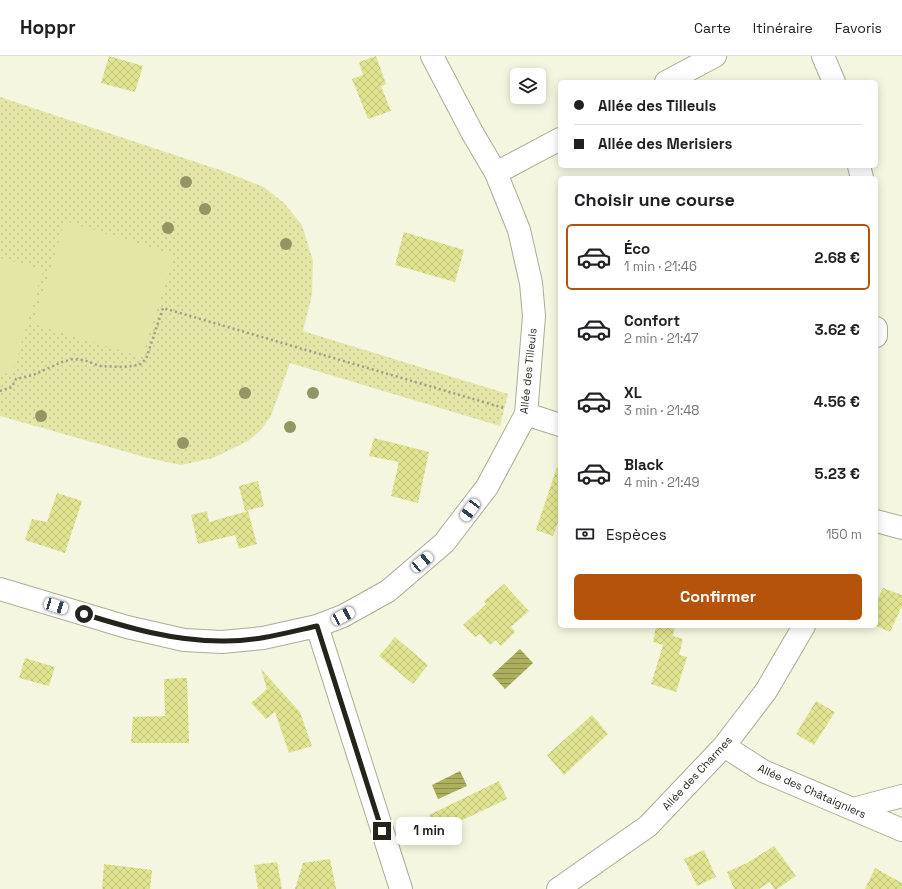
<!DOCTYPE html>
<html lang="fr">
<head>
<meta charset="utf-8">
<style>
  body { margin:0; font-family:"Space Grotesk",sans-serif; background:#f6f6f6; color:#202124; height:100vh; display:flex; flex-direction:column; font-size:15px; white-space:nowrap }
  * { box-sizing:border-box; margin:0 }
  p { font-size:13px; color:#757577 }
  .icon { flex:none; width:22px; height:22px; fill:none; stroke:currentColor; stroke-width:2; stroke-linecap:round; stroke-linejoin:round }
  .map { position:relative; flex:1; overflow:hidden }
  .details { position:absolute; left:558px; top:120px; width:320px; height:452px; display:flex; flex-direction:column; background:#fff; border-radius:6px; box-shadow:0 2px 10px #0003 }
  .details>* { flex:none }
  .guide { position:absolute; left:558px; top:24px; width:320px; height:88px; border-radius:6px; box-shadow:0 2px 10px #0003; display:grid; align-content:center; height:88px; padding:0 16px; background:#fff }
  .buttons { position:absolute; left:510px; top:12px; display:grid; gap:8px }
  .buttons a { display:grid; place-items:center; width:36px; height:36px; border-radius:6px; background:#fff; box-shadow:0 2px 10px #0003; font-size:20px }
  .end { position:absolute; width:18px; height:18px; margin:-9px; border:5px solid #24241c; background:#fff; box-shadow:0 0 0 2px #fff }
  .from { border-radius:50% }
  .bubble { position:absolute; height:28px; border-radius:6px; background:#fff; box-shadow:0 2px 10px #0003; font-size:13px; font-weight:800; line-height:28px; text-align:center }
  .car { position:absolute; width:12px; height:24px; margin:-12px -6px; border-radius:5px; box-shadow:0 0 3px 1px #0007; background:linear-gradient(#fff 24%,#345 0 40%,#fff 0 76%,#345 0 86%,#fff 0) }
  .guide b { display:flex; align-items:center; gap:14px; height:38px; font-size:15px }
  .guide b+b { border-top:1px solid #e0e0e0 }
  .guide i { width:10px; height:10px; background:#202124 }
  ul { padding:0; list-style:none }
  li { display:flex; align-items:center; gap:12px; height:66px; margin:0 8px 6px; padding:0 8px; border:2px solid transparent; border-radius:6px }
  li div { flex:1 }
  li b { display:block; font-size:15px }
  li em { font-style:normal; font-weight:800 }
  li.on { border-color:#b45309 }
  li>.icon { width:36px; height:36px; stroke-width:1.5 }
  h2 { padding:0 16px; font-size:18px; line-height:48px }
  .pay { display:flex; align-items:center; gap:10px; height:44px; padding:0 16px; font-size:15px }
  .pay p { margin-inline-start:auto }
  .primary-button { display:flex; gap:8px; margin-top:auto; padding:8px 16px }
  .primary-button a { flex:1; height:46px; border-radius:6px; background:#b45309; color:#fff; font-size:16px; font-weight:800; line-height:46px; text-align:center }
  header { display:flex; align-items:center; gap:24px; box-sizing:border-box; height:56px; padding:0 20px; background:#fff; border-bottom:1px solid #e0e0e0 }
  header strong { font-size:19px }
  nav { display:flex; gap:22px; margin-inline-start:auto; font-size:14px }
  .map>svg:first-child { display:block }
  .grass { fill:url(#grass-dots) }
  .pitch { fill:#e3e6a7 }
  .water { fill:url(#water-rules) }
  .building { fill:url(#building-cross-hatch) }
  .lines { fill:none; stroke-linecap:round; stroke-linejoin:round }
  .minor-casing { stroke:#abac96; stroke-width:24 }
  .path { stroke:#9d9e8d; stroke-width:2.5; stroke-dasharray:2 3; stroke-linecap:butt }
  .minor { stroke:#fff; stroke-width:22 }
  .tree { fill:#949565 }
  .route { stroke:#24241c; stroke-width:5 }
  .labels { text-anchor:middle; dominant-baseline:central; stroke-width:3; stroke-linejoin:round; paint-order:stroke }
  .street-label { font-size:11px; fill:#24241c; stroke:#fff }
</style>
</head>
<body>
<header>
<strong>Hoppr</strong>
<nav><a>Carte</a><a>Itinéraire</a><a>Favoris</a></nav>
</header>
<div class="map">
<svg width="902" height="833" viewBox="0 0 902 833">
  <defs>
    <pattern id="grass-dots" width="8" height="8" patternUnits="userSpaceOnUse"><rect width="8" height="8" fill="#e3e6a7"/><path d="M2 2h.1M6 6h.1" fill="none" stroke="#c3c58f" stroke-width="1.8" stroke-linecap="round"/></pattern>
    <pattern id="water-rules" width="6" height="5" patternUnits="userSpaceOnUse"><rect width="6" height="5" fill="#acaf5c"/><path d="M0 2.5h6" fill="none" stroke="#8c8e4b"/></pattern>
    <pattern id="building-cross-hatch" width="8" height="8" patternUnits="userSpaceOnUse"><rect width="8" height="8" fill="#e0e490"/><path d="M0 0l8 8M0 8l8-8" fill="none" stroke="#c0c37c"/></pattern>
  </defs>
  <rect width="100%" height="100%" fill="#f5f6df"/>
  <!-- grass -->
  <path class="grass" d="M0,41L223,115L264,131L284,147L302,169L313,205L312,239L303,275L508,338L500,370L290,307L271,360L260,375L248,385L213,402L181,409L148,402L0,360Z"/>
  <!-- pitch -->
  <path class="pitch" d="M65,165L174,199L142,301L33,268Z
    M0,202L43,214L12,319L0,316Z"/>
  <!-- water -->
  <path class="water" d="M520,593L533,607L505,633L492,619Z
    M460,715L467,730L438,743L432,729Z"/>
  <!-- building -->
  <path class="building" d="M109,0L143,10L135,36L101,27Z
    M376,0L386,28L381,30L391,55L368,63L352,23L363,19L359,6Z
    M404,176L464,194L455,226L395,209Z
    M374,382L429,396L418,447L391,440L399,406L369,400Z
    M557,411H560V461L553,480L536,474Z
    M258,425L264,450L245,455L239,430Z
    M57,437L82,445L65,497L25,484L32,463L47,466Z
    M207,455L209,466L248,455L257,488L239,493L235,479L198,488L191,459Z
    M504,528L529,555L511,571L515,576L501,590L496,584L490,589L480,578L475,581L463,569L486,548L484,545Z
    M883,532L902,539V550L890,576L876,570V546Z
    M656,570H675L673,580L683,583L679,599L687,601L676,636L651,628L663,589L653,586Z
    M395,581L428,609L413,628L379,600Z
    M25,602L55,611L49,630L19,622Z
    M261,613L300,656L312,690L289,697L275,656L266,663L251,647L267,633Z
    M187,622L189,687H131L133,661L165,660L164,623Z
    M816,645L835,656L814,689L796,678Z
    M592,659L608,678L564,719L547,699Z
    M499,725L507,743L437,776L429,759Z
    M774,790L796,820L777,833H774L770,826L759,833H734L727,816L747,807Z
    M704,794L716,821L697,830L684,803Z
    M330,803L336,833H295L303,807Z
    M277,806L282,833H258L254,809Z
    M104,808L152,814L150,833H102Z
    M875,812L902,827V833H865Z"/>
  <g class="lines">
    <!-- minor casing -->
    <g class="minor-casing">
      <path id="minor" d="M823,0L834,26
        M666,26L715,0
        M859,110L862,122
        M496,117L560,83
        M876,272V280
        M526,358L560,369
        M876,465L902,472
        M0,533L127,571L184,584L222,586L263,582L317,570L343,560L388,535L444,487L487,431L526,358L534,260L531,227L519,174L496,117L473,78L432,0
        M317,570L401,833
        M724,690L763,715L902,774
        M853,753L902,740
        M558,833L648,770L724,690L766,635L804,570"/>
    </g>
    <!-- path -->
    <path class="path" d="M0,335L12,331L16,323L33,319L62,306L73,303L84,304L100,310L123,311L139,309L146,303L163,252L504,352"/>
    <!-- minor -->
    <use href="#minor" class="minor"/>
  </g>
  <!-- trees -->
  <g class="tree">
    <circle cx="186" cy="126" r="6"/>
    <circle cx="205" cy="153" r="6"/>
    <circle cx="168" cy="172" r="6"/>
    <circle cx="286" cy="188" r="6"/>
    <circle cx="245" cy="337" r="6"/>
    <circle cx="313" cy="337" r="6"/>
    <circle cx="41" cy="360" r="6"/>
    <circle cx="290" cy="371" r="6"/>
    <circle cx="183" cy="387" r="6"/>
  </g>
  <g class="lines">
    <!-- route -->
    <path class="route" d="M84,558C129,572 174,585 221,585C254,586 286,577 317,570L382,775"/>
  </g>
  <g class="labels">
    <!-- street labels -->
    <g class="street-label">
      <text transform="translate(528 315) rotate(-84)">Allée des Tilleuls</text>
      <text transform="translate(697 717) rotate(-47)">Allée des Charmes</text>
      <text transform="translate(812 735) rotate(24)">Allée des Châtaigniers</text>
    </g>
  </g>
</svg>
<div class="buttons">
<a><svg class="icon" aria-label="layers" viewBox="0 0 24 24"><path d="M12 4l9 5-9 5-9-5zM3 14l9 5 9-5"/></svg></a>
</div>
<i class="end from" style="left:84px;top:558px"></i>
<i class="end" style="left:382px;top:775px"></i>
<div class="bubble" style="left:396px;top:761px;width:66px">1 min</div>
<i class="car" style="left:470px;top:454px;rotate:217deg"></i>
<i class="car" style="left:422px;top:506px;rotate:50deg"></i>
<i class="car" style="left:56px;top:550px;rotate:107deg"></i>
<i class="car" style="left:343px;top:560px;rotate:62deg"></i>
<div class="guide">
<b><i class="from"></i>Allée des Tilleuls</b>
<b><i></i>Allée des Merisiers</b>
</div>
<section class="details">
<h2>Choisir une course</h2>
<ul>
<li class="on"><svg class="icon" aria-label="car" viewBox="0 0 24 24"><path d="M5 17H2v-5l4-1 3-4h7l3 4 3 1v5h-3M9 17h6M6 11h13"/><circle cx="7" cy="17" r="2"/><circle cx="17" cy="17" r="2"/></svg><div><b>Éco</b><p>1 min · 21:46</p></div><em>2.68 €</em></li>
<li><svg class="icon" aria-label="car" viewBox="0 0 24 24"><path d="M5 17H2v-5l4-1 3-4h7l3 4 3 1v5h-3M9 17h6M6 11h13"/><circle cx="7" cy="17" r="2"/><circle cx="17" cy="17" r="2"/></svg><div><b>Confort</b><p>2 min · 21:47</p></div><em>3.62 €</em></li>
<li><svg class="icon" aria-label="car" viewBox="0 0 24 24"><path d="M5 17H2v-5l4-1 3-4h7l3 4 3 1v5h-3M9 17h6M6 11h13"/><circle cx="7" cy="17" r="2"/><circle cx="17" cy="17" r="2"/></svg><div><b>XL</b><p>3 min · 21:48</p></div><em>4.56 €</em></li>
<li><svg class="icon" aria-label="car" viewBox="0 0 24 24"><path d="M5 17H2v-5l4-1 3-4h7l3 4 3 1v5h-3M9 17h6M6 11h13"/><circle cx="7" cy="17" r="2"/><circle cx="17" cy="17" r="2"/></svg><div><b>Black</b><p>4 min · 21:49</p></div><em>5.23 €</em></li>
</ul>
<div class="pay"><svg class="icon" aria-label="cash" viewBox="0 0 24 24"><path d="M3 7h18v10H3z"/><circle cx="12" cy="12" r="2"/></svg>Espèces<p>150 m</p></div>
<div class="primary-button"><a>Confirmer</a></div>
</section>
</div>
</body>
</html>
